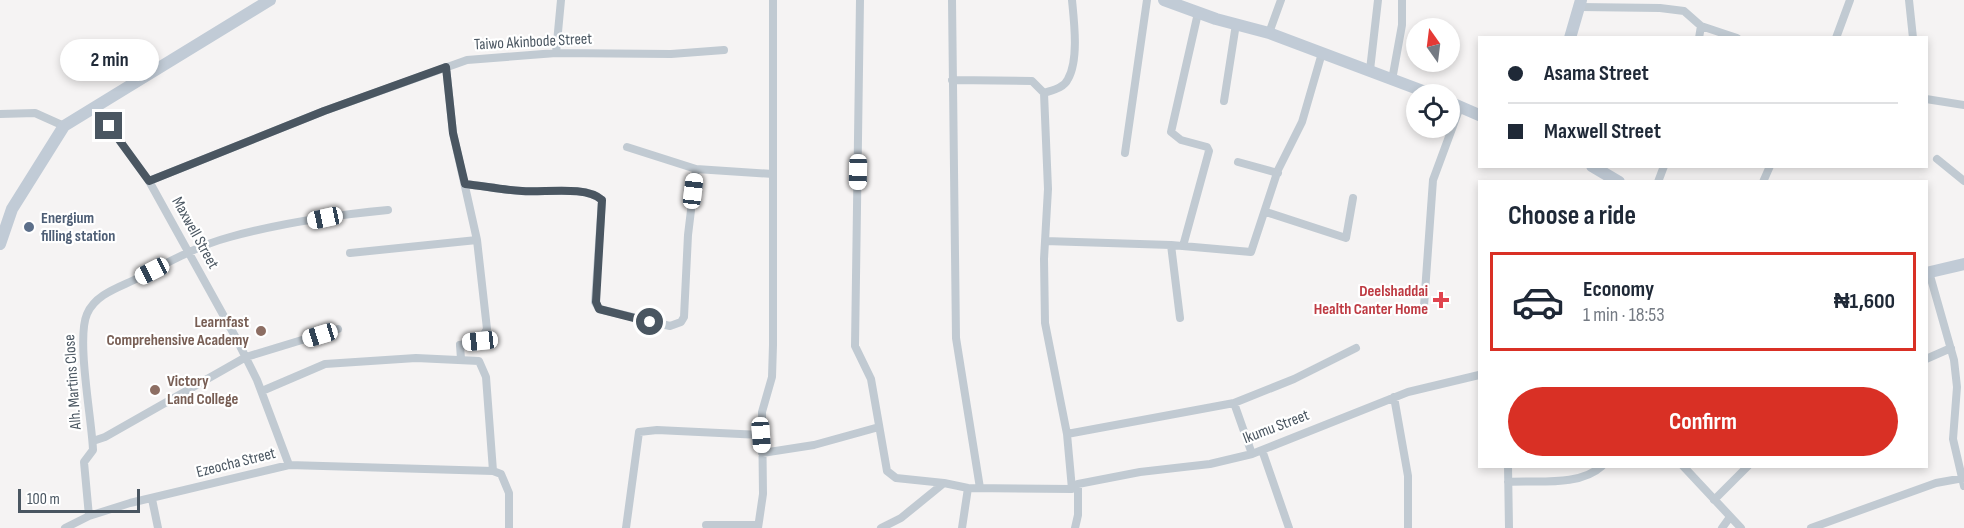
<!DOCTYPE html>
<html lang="en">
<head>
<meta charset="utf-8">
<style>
  body { margin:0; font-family:"Sofia Sans Condensed",sans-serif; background:#f6f6f7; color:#1f2937; height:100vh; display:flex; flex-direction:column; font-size:22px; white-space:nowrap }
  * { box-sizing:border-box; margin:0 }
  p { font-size:20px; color:#747a83 }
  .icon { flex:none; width:33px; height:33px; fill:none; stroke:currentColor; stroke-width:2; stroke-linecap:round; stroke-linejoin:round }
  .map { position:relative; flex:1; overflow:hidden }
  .details { position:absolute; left:1478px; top:180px; width:450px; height:288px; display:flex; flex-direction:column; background:#fff; border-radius:0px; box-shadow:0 3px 9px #0003 }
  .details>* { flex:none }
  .banner { position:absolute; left:1478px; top:36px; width:450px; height:132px; border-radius:0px; box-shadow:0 3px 9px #0003; display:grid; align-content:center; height:132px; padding:0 30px; background:#fff }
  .needle { width:39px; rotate:346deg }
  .buttons { position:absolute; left:1406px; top:18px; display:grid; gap:12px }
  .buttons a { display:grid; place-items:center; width:54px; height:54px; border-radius:50%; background:#fff; box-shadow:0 3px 9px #0003; font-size:30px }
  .scale { position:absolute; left:18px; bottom:15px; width:122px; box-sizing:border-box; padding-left:6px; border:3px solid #4a5661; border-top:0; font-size:16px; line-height:21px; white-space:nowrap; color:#4a5661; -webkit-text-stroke:4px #fff; paint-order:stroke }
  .end { position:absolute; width:27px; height:27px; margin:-14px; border:8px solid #4a5661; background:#fff; box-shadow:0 0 0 3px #fff }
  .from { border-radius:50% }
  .bubble { position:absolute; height:42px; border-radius:21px; background:#fff; box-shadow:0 3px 9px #0003; font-size:20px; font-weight:700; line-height:42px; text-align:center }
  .car { position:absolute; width:18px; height:36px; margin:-18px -9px; border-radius:8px; box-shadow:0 0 4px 2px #0007; background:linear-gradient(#fff 24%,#345 0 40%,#fff 0 76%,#345 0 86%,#fff 0) }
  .banner b { display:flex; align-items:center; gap:21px; height:57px; font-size:22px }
  .banner b+b { border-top:2px solid #e0e1e3 }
  .banner i { width:15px; height:15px; background:#1f2937 }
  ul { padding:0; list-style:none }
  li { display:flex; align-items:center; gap:18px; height:99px; margin:0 12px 9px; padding:0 18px; border:3px solid transparent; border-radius:0px }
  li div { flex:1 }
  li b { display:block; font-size:22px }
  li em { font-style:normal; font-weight:700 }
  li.selected { border-color:#d93025 }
  li>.icon { width:54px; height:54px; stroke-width:1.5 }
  h2 { padding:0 30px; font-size:27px; line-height:72px }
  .primary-button { display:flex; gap:12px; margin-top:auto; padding:12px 30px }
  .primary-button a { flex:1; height:69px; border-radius:36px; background:#d93025; color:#fff; font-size:24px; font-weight:700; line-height:69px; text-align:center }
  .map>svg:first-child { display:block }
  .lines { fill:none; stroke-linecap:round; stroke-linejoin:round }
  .street { stroke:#c1cad2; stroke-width:8 }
  .secondary { stroke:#c1cbd6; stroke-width:12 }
  .street-bridge { stroke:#c1cad2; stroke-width:8 }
  .route { stroke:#4a5661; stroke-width:8 }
  .service-dot { fill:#5c6f8a; stroke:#fff; stroke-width:2 }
  .health-dot { fill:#e0444e; stroke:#fff; stroke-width:2 }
  .education-dot { fill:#8d6e63; stroke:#fff; stroke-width:2 }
  .labels { text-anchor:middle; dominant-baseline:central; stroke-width:4.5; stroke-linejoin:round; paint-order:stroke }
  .street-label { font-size:16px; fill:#4a5661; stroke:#fff }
  .service-label { font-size:16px; font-weight:bold; fill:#4e5e75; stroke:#fff; text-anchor:start }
  .health-label { font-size:16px; font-weight:bold; fill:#be3a42; stroke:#fff; text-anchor:end }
  .education-label { font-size:16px; font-weight:bold; fill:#785e54; stroke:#fff; text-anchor:end }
</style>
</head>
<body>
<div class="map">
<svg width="1964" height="528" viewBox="0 0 1964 528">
  <rect width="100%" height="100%" fill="#f5f3f3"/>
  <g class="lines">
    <!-- street -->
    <path class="street" d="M860,0L855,346L871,379L887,471L896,478L944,483
      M952,0L956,338L980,488
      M1909,0L1913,38
      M1580,7L1660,8L1684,11L1701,26L1737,38
      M1269,33L1281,0
      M1699,38L1701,26
      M1836,38L1850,0
      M556,53L561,0
      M446,67L453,133L477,240L487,329L480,341L460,345
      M1370,70L1378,0
      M952,80L1032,81L1044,93L1048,189L1044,259L1045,323L1067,434
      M1392,80L1402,25V0
      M1044,93C1053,90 1064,88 1068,79C1079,60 1074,21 1072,0
      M1926,99L1964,105
      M1224,101L1236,24
      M95,107L149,181L236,338L257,380L289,465
      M0,114L35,113L64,126
      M627,147L696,169L773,174
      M1125,153L1147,0
      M1937,159L1964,181
      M1238,162L1278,173
      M149,181L324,111L467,60L556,53L671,54L724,50
      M1658,182L1664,166
      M1763,182L1770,166
      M465,184C484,186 503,190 522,191C543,193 586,185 602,200L595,302L599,309L670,326L681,322L684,317L688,235L696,169
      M1266,212L1346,238L1353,198
      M1045,241L1171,245L1251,252L1278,170L1302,122L1322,53
      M1171,245L1180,318
      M1183,246L1209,151L1207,147L1181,140L1171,132L1198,13
      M350,253L477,240
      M1929,272L1954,360L1957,387L1953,439L1964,486
      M1424,306L1433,180L1460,107
      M1926,359L1951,348
      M262,391L325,364L416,358L479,361L486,377L493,471L501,474L509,493V528
      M1394,397L1408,476V528
      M1234,403L1252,454
      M93,441L105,437L246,357L338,329
      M1262,450L1289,528
      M762,453L814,445L879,427
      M1508,466L1509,528
      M1683,466L1741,528
      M1508,482C1537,480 1579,487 1602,466
      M1072,489L1067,434L1234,403L1294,379L1356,348
      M152,499L158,528
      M1714,500L1748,466
      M89,516L84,462L93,450C92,420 76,339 87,314C95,295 117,288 134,280C165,264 196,246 230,237C281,223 335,215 388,210
      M706,525H758
      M65,528L89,516L130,503L289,465L493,471
      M626,528L639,432L657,430L761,435
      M758,528L763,494L762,412L772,377L773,345V0
      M881,528L901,518L944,483L968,488L1072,489L1078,484L1140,472L1210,464L1252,454L1408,392L1479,375
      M962,528L968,488
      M1075,528L1078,515V484
      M1722,528L1730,517
      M1811,528L1936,483L1964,478"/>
    <!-- secondary -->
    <path class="secondary" d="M1164,0L1216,19L1269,33L1431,94
      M1570,38L1581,0
      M1449,102L1479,115
      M1592,166L1619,182
      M0,244L12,209L64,126L270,0
      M1926,273L1964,264"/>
    <!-- street-bridge -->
    <path class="street-bridge" d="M460,345L461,359"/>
  </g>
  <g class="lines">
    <!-- route -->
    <path class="route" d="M109,126L149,181L324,111L446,67L453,133L465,184C484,186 503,190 522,191C543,193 586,185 602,200L596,302L599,309L650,322"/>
  </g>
  <!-- markers -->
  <circle class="service-dot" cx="29" cy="227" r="6"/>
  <path class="health-dot" d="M1438 291h6v6h6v6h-6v6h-6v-6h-6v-6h6z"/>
  <g class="education-dot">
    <circle cx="261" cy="331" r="6"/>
    <circle cx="155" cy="390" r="6"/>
  </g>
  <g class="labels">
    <!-- street labels -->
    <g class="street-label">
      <text transform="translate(533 42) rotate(-3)">Taiwo Akinbode Street</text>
      <text transform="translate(195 233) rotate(61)">Maxwell Street</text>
      <text transform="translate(73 382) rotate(-94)">Alh. Martins Close</text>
      <text transform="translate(1276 427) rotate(-21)">Ikumu Street</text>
      <text transform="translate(236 463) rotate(-14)">Ezeocha Street</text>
    </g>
    <!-- service labels -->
    <g class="service-label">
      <text x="41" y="218">Energium<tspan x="41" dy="18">filling station</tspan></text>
    </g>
    <!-- health labels -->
    <g class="health-label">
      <text x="1428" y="291">Deelshaddai<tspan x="1428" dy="18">Health Canter Home</tspan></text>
    </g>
    <!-- education labels -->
    <g class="education-label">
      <text x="249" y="322">Learnfast<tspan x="249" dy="18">Comprehensive Academy</tspan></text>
      <text x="167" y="381" text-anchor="start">Victory<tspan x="167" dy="18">Land College</tspan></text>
    </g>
  </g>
</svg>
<div class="buttons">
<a><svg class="needle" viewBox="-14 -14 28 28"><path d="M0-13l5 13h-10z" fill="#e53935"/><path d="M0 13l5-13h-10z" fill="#747a83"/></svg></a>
<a><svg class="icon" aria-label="locate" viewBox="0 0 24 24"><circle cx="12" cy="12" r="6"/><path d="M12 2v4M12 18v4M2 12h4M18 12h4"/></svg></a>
</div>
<div class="scale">100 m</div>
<i class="end from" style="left:650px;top:322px"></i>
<i class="end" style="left:109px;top:126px"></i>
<div class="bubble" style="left:60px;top:39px;width:99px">2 min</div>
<i class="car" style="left:858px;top:172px;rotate:181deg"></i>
<i class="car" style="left:693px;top:191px;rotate:7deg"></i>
<i class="car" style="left:325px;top:218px;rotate:258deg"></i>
<i class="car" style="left:152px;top:271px;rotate:243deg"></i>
<i class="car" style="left:320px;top:335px;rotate:253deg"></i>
<i class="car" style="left:480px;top:341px;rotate:264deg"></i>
<i class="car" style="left:761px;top:435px;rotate:176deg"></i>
<div class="banner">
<b><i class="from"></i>Asama Street</b>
<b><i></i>Maxwell Street</b>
</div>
<section class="details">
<h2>Choose a ride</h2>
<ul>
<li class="selected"><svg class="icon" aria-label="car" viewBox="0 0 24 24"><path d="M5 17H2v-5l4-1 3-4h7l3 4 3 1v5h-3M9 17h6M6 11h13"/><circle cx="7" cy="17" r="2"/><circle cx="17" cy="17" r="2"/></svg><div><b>Economy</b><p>1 min · 18:53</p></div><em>₦1,600</em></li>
</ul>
<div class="primary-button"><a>Confirm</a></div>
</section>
</div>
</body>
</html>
